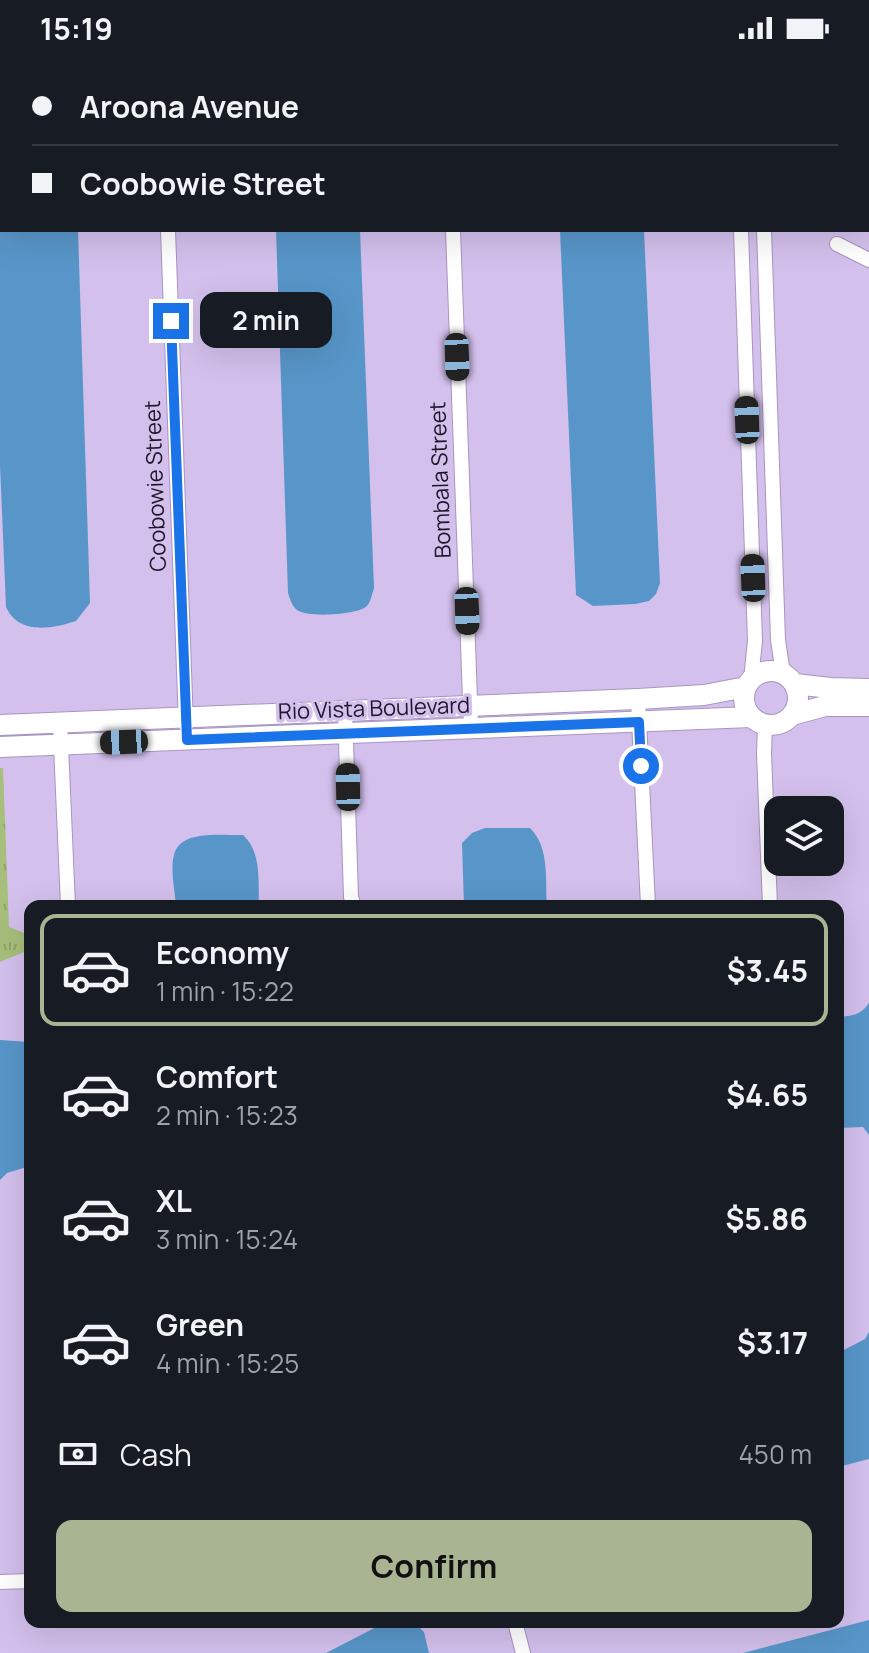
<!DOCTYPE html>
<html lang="en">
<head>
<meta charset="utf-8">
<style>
  body { margin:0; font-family:Manrope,sans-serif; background:#20242c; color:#f1f3f6; height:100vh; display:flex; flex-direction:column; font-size:30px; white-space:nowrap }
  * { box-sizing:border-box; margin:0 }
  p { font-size:26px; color:#9ea1a6 }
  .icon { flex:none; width:44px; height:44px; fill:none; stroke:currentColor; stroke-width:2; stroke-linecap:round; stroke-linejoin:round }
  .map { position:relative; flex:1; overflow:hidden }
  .drawer { position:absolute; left:24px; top:844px; width:820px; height:728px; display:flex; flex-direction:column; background:#171b24; border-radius:16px; box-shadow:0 8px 32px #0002 }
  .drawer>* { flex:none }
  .guide { position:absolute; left:0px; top:0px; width:870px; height:176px; box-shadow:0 8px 32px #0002; display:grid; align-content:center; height:176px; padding:0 32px; background:#171b24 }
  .buttons { position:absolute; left:764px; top:740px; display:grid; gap:16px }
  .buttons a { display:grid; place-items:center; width:80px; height:80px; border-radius:16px; background:#171b24; box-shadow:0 8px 32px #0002; font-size:40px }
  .end { position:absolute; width:36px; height:36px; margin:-18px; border:10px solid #1a73e8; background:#fff; box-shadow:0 0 0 4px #fff }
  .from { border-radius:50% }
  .bubble { position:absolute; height:56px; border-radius:16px; background:#171b24; box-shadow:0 8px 32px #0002; font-size:26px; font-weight:700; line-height:56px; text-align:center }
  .car { position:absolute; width:24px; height:48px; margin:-24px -12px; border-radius:10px; box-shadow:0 0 6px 2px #0007; background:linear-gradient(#222 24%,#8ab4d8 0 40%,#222 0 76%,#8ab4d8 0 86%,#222 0) }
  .guide b { display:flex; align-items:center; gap:28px; height:76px; font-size:30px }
  .guide b+b { border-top:2px solid #363941 }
  .guide i { width:20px; height:20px; background:#f1f3f6 }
  ul { padding:14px 0 0; list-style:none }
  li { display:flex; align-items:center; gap:24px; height:112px; margin:0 16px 12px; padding:0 16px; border:4px solid transparent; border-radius:16px }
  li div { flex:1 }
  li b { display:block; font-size:30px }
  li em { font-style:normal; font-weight:700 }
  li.selected { border-color:#a9b492 }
  li>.icon { width:72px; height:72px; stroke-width:1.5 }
  .pay { display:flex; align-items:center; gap:20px; height:88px; padding:0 32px; font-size:30px }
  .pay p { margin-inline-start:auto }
  .primary-button { display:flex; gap:16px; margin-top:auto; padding:16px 32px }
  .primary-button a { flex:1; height:92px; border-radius:16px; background:#a9b492; color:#111; font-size:32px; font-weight:700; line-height:92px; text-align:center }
  .status { display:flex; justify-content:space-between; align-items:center; height:56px; padding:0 40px; background:#171b24; direction:ltr }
  .status svg { height:22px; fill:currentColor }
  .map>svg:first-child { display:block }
  .grass { fill:url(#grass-tufts) }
  .water { fill:#5896c9 }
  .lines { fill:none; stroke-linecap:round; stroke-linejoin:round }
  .street-casing { stroke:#a895c0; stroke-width:16 }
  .secondary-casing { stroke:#a895c0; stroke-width:22 }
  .path { stroke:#9c8cb1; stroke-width:2; stroke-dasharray:2 6; stroke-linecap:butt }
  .street { stroke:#fff; stroke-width:14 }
  .secondary { stroke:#fff; stroke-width:20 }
  .route { stroke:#1a73e8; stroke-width:10 }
  .labels { text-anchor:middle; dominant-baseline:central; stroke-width:7; stroke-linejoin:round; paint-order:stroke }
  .street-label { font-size:22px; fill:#1e1727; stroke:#d3c0ed }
</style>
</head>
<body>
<div class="status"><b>15:19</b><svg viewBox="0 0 49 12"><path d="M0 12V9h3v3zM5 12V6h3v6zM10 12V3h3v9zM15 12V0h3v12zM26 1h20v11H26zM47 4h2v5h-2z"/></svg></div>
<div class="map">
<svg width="869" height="1597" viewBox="0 0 869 1597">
  <defs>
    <pattern id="grass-tufts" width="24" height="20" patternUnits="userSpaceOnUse" patternTransform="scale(2)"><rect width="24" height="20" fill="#a7bf7b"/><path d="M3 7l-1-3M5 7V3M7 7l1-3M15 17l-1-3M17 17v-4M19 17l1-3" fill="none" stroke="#8fa36a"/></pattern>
  </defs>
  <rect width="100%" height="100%" fill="#d3c0ed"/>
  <!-- grass -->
  <path class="grass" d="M0,712H3L9,871L29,879V894L0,906Z"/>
  <!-- water -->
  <path class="water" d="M0,0H78L2,2V174H78L90,547L76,565C51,573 19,579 6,551L0,409Z
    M276,174H360L374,532C372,538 371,545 367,550C358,559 307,562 297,554C292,550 290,543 288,537Z
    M560,174H644L660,527L656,538L649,545L635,548L593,550L576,539Z
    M485,772H530C550,792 545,823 547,850H464L462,787L472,777Z
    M243,779C262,796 258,826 259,850H176C175,835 170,813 174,799C180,773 223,780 243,779Z
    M869,947V1079L863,1071L838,1072V961C852,960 861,959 869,947Z
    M0,984L30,986V1110L7,1117L0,1124Z
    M869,1276V1403L838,1411V1297L865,1283Z
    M869,1564V1597H743Z
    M386,1566H414L424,1576L429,1597H326Z"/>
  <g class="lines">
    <!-- street casing -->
    <g class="street-casing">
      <path id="street" d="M731,0V2
        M758,0V2
        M863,0V2
        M168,174L186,669
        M453,174L471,671
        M741,174L755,585L751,623
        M764,174L778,584L782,611L788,620
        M837,188L869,204
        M638,643L648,850
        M345,655L351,841L354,850
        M60,666L68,850
        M765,669L764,697L770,850
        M0,1526L30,1525
        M515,1566L523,1597"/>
    </g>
    <!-- secondary casing -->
    <g class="secondary-casing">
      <path id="secondary" d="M744 642a27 27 0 1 1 54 0a27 27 0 1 1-54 0Z
        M795,628L830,632L869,633
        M792,659L825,650H869
        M0,669L638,643L704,639L746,631
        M0,691L751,661"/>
    </g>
    <!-- path -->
    <path class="path" d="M858,174L859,176"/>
    <!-- street -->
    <use href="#street" class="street"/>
    <!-- secondary -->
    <use href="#secondary" class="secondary"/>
  </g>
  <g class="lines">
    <!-- route -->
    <path class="route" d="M171,265L187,684L639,666L641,710"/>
  </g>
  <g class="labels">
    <!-- street labels -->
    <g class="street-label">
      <text transform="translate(440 424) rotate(-92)">Bombala Street</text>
      <text transform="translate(155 430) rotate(-92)">Coobowie Street</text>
      <text transform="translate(374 652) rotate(-2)">Rio Vista Boulevard</text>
    </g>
  </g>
</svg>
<div class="buttons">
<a><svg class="icon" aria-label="layers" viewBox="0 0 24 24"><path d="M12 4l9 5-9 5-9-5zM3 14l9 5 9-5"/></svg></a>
</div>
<i class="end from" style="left:641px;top:710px"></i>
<i class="end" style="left:171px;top:265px"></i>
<div class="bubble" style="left:200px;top:236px;width:132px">2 min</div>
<i class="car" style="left:457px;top:301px;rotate:178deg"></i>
<i class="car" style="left:747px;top:364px;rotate:358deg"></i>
<i class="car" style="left:753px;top:522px;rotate:358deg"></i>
<i class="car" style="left:467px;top:555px;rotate:178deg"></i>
<i class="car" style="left:124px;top:686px;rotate:268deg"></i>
<i class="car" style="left:348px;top:731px;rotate:359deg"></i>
<div class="guide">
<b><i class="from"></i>Aroona Avenue</b>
<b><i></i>Coobowie Street</b>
</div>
<section class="drawer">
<ul>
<li class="selected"><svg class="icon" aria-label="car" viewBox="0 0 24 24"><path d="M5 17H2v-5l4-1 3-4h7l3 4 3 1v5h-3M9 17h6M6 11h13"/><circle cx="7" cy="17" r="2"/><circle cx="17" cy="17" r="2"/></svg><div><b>Economy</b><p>1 min · 15:22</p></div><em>$3.45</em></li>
<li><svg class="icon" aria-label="car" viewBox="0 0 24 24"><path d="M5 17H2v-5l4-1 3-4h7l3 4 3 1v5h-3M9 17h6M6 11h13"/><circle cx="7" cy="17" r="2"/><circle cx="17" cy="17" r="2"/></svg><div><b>Comfort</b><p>2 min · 15:23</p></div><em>$4.65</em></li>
<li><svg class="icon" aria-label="car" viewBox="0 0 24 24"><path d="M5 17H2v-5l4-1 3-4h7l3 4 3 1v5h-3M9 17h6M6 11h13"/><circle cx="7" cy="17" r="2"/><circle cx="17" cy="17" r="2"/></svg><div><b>XL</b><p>3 min · 15:24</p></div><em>$5.86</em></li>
<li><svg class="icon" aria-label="car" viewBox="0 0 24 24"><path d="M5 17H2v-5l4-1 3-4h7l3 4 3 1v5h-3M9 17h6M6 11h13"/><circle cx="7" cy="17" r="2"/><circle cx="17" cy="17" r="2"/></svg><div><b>Green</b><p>4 min · 15:25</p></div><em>$3.17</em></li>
</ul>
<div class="pay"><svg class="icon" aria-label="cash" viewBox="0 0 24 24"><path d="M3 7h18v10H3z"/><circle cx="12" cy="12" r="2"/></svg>Cash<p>450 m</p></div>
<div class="primary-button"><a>Confirm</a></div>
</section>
</div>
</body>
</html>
